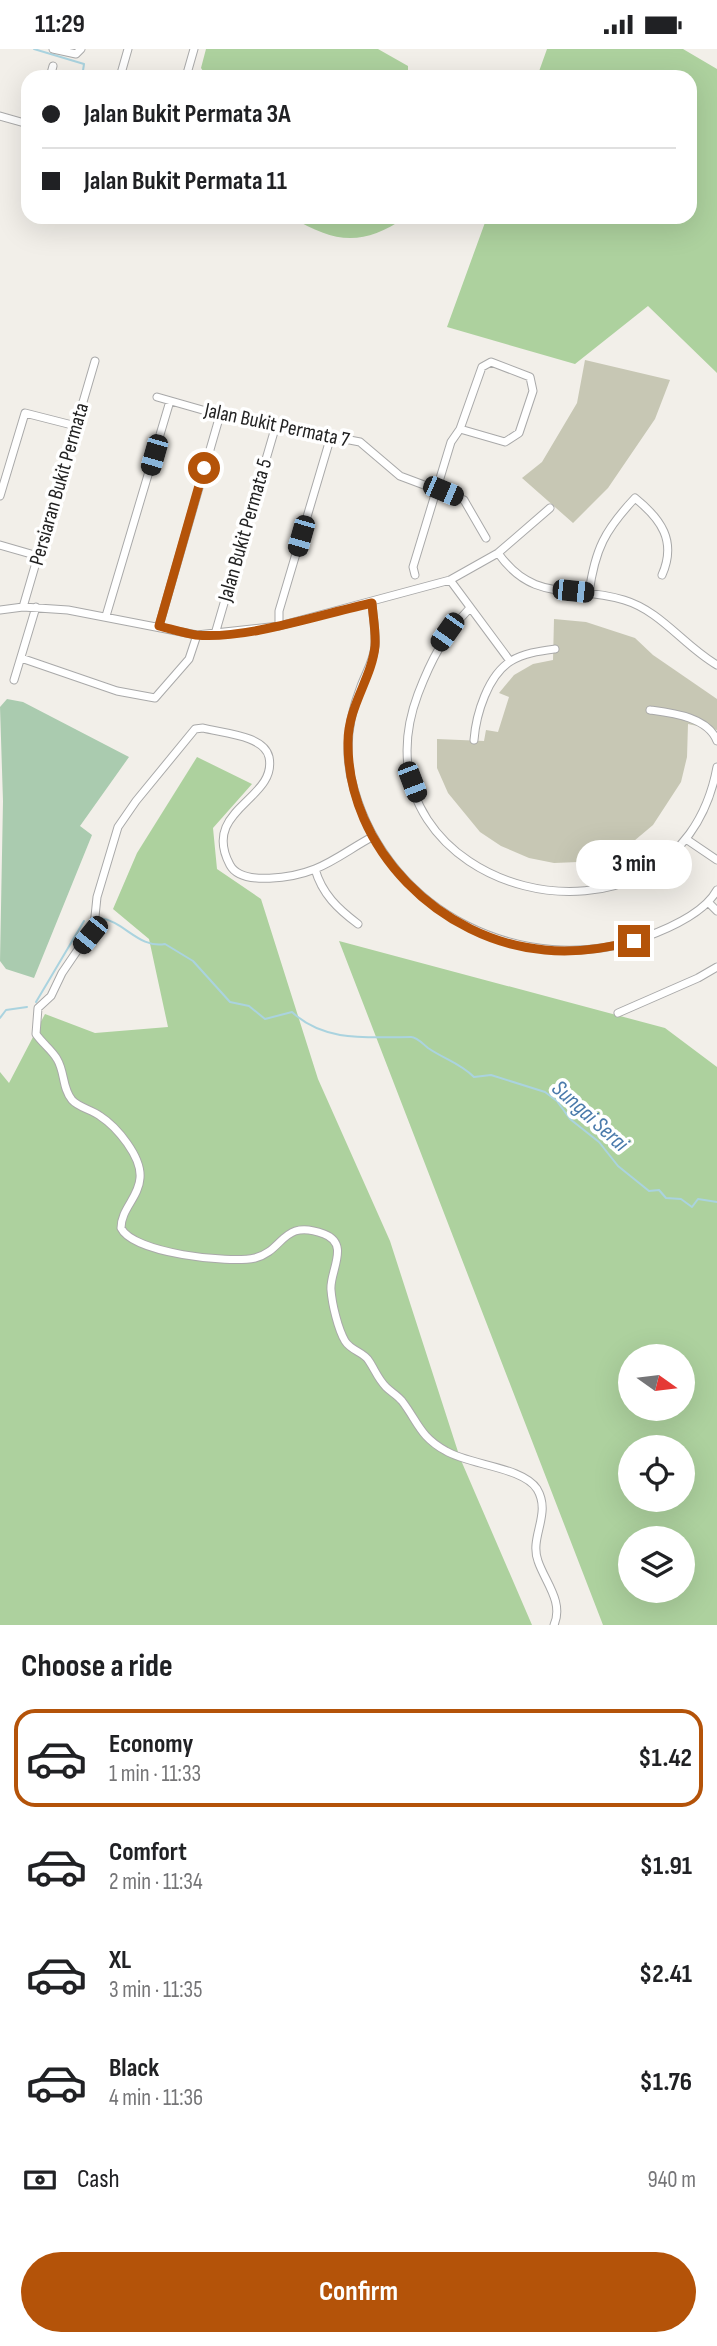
<!DOCTYPE html>
<html lang="en">
<head>
<meta charset="utf-8">
<style>
  body { margin:0; font-family:"Sofia Sans Condensed",sans-serif; background:#f6f6f6; color:#202124; height:100vh; display:flex; flex-direction:column; font-size:26px; white-space:nowrap }
  * { box-sizing:border-box; margin:0 }
  p { font-size:23px; color:#757577 }
  .icon { flex:none; width:38px; height:38px; fill:none; stroke:currentColor; stroke-width:2; stroke-linecap:round; stroke-linejoin:round }
  .map { position:relative; height:1576px; overflow:hidden }
  .drawer { display:flex; flex-direction:column; background:#fff; flex:1 }
  .drawer>* { flex:none }
  .top-card { position:absolute; left:21px; top:21px; width:676px; height:154px; border-radius:21px; box-shadow:0 7px 28px #0002; display:grid; align-content:center; height:154px; padding:0 21px; background:#fff }
  .needle { width:46px; rotate:104deg }
  .tools { position:absolute; left:618px; top:1295px; display:grid; gap:14px }
  .tools a { display:grid; place-items:center; width:77px; height:77px; border-radius:50%; background:#fff; box-shadow:0 7px 28px #0002; font-size:35px }
  .end { position:absolute; width:32px; height:32px; margin:-16px; border:9px solid #b45309; background:#fff; box-shadow:0 0 0 4px #fff }
  .from { border-radius:50% }
  .bubble { position:absolute; height:49px; border-radius:24px; background:#fff; box-shadow:0 7px 28px #0002; font-size:23px; font-weight:700; line-height:49px; text-align:center }
  .car { position:absolute; width:21px; height:42px; margin:-21px -10px; border-radius:9px; box-shadow:0 0 5px 2px #0007; background:linear-gradient(#222 24%,#8ab4d8 0 40%,#222 0 76%,#8ab4d8 0 86%,#222 0) }
  .top-card b { display:flex; align-items:center; gap:24px; height:66px; font-size:26px }
  .top-card b+b { border-top:2px solid #e0e0e0 }
  .top-card i { width:18px; height:18px; background:#202124 }
  ul { padding:0; list-style:none }
  li { display:flex; align-items:center; gap:21px; height:98px; margin:0 14px 10px; padding:0 7px; border:4px solid transparent; border-radius:21px }
  li div { flex:1 }
  li b { display:block; font-size:26px }
  li em { font-style:normal; font-weight:700 }
  li.active { border-color:#b45309 }
  li>.icon { width:63px; height:63px; stroke-width:1.5 }
  h2 { padding:0 21px; font-size:32px; line-height:84px }
  .pay { display:flex; align-items:center; gap:18px; height:77px; padding:0 21px; font-size:26px }
  .pay p { margin-inline-start:auto }
  .action { display:flex; gap:14px; margin-top:auto; padding:14px 21px }
  .action a { flex:1; height:80px; border-radius:42px; background:#b45309; color:#fff; font-size:28px; font-weight:700; line-height:80px; text-align:center }
  .status { display:flex; justify-content:space-between; align-items:center; height:49px; padding:0 35px; background:#fff; direction:ltr }
  .status svg { height:19px; fill:currentColor }
  .map>svg:first-child { display:block }
  .construction { fill:#c7c7b4 }
  .forest { fill:#add19e; fill-rule:evenodd }
  .cemetery { fill:#aacbaf }
  .lines { fill:none; stroke-linecap:round; stroke-linejoin:round }
  .stream { stroke:#aad3df; stroke-width:2 }
  .street-casing { stroke:#a9a9a9; stroke-width:9 }
  .street { stroke:#fff; stroke-width:7 }
  .route { stroke:#b45309; stroke-width:9 }
  .labels { text-anchor:middle; dominant-baseline:central; stroke-width:7; stroke-linejoin:round; paint-order:stroke }
  .street-label { font-size:21px; fill:#222; stroke:#fff }
  .water-label { font-size:23px; font-style:italic; fill:#4a7aab; stroke:#fff }
</style>
</head>
<body>
<div class="status"><b>11:29</b><svg viewBox="0 0 49 12"><path d="M0 12V9h3v3zM5 12V6h3v6zM10 12V3h3v9zM15 12V0h3v12zM26 1h20v11H26zM47 4h2v5h-2z"/></svg></div>
<div class="map">
<svg width="717" height="1576" viewBox="0 0 717 1576">
  <rect width="100%" height="100%" fill="#f2efe9"/>
  <!-- construction -->
  <path class="construction" d="M585,311L670,331L655,370L608,439L573,474L522,429L542,413L577,354Z
    M554,570L586,573L635,589L653,606L717,650V681L688,675L687,708L681,733L653,776L628,797L604,807L578,813L554,814L529,809L501,797L480,783L448,744L437,719V690L484,692L486,681L498,683L509,648L499,644L514,626L533,615L553,611Z"/>
  <!-- forest -->
  <path class="forest" d="M206,0H378L408,17V28H207L201,19Z
    M547,0H683L717,20V324L648,257L575,315L447,278L487,168H690V28H537Z
    M291,168H406C362,198 335,194 291,168Z
    M197,708L252,735L213,779L217,820L261,850L318,1030L390,1192L460,1409L532,1576H0V1023L9,1034L45,965L95,984L168,978L149,890L113,860L137,804Z
    M339,892L665,979L717,1018V1576H603ZM630,1307H682V1360H630ZM630,1398H682V1451H630ZM630,1489H682V1542H630Z"/>
  <!-- cemetery -->
  <path class="cemetery" d="M7,650L23,653L129,708L80,777L92,786L34,929L6,920L0,912L3,752L0,658Z"/>
  <g class="lines">
    <!-- stream -->
    <path class="stream" d="M34,0L84,15L82,28
      M100,869C124,872 139,900 165,895L193,912L230,953L249,957L265,970L292,963C325,994 370,988 411,988C417,988 423,995 428,999C444,1010 460,1014 474,1028L491,1026L545,1043L557,1052L570,1070L599,1093L618,1117L649,1142L659,1141L666,1149L681,1150L692,1158L698,1150L717,1153
      M36,953L84,872
      M0,969L6,961L27,958"/>
    <!-- street casing -->
    <g class="street-casing">
      <path id="street" d="M53,0L76,5L81,0
        M50,28L53,17
        M120,28L128,0
        M186,28L194,0
        M0,67L28,75
        M157,348L220,366L360,393L400,427L464,451L486,489
        M0,447L25,364L76,377
        M0,496L38,507
        M498,504C534,555 571,535 624,551C661,562 684,597 717,616
        M415,526L413,518L451,393L460,380L482,318L491,313L530,328L533,342L519,384L505,393L460,380
        M450,531L510,612
        M589,544C595,500 605,481 635,449C661,470 677,492 662,526
        M372,554C373,568 376,583 375,597C374,610 366,624 361,637C348,670 343,705 354,740C389,864 522,930 643,889C668,880 704,865 717,841
        M23,558L95,312
        M469,560C444,586 431,611 418,645C343,844 677,933 717,718
        M0,561L23,558L68,561L197,586L279,577L450,531L498,504L550,459
        M106,567L170,352
        M159,577L220,366
        M279,577V562L331,387
        M215,585L276,376
        M21,609L117,642L155,649L189,610L197,586
        M14,631L36,558
        M650,661C672,664 708,668 717,692
        M474,691C476,665 488,626 511,612C524,604 540,602 555,600
        M372,788C353,798 335,812 315,820C295,828 242,838 230,816C200,760 278,751 269,708C264,686 221,684 203,679L195,680L136,752L118,778L97,848L94,877L62,924L51,947L38,959L36,985C42,994 52,1001 57,1010C65,1023 62,1039 72,1051C78,1058 92,1061 100,1067C117,1078 142,1108 140,1129C139,1148 121,1160 121,1179C133,1204 229,1215 255,1209C284,1202 282,1169 324,1185C351,1195 329,1223 331,1241C332,1255 338,1280 345,1292C351,1302 364,1303 369,1312C375,1321 378,1330 386,1338C391,1343 397,1346 402,1352C418,1373 420,1388 446,1402C469,1416 523,1418 537,1440C552,1465 529,1488 538,1512C545,1533 564,1553 554,1576
        M686,790L717,811
        M315,820C322,845 338,860 358,875
        M708,853L717,862
        M618,964L698,929L717,918"/>
    </g>
    <!-- street -->
    <use href="#street" class="street"/>
  </g>
  <g class="lines">
    <!-- route -->
    <path class="route" d="M204,419L159,577C171,580 184,584 196,586C245,591 322,565 372,554C373,568 376,583 375,597C372,629 348,657 348,693C347,800 441,892 545,901C575,904 604,900 634,892"/>
  </g>
  <g class="labels">
    <!-- street labels -->
    <g class="street-label">
      <text transform="translate(277 376) rotate(12)">Jalan Bukit Permata 7</text>
      <text transform="translate(59 435) rotate(-74)">Persiaran Bukit Permata</text>
      <text transform="translate(245 481) rotate(-74)">Jalan Bukit Permata 5</text>
    </g>
    <!-- water labels -->
    <g class="water-label">
      <text transform="translate(590 1067) rotate(42)">Sungai Serai</text>
    </g>
  </g>
</svg>
<div class="tools">
<a><svg class="needle" viewBox="-14 -14 28 28"><path d="M0-13l5 13h-10z" fill="#e53935"/><path d="M0 13l5-13h-10z" fill="#757577"/></svg></a>
<a><svg class="icon" aria-label="locate" viewBox="0 0 24 24"><circle cx="12" cy="12" r="6"/><path d="M12 2v4M12 18v4M2 12h4M18 12h4"/></svg></a>
<a><svg class="icon" aria-label="layers" viewBox="0 0 24 24"><path d="M12 4l9 5-9 5-9-5zM3 14l9 5 9-5"/></svg></a>
</div>
<i class="end from" style="left:204px;top:419px"></i>
<i class="end" style="left:634px;top:892px"></i>
<div class="bubble" style="left:576px;top:791px;width:116px">3 min</div>
<i class="car" style="left:154px;top:406px;rotate:196deg"></i>
<i class="car" style="left:443px;top:442px;rotate:113deg"></i>
<i class="car" style="left:301px;top:487px;rotate:196deg"></i>
<i class="car" style="left:573px;top:542px;rotate:96deg"></i>
<i class="car" style="left:447px;top:583px;rotate:215deg"></i>
<i class="car" style="left:412px;top:733px;rotate:159deg"></i>
<i class="car" style="left:90px;top:886px;rotate:219deg"></i>
<div class="top-card">
<b><i class="from"></i>Jalan Bukit Permata 3A</b>
<b><i></i>Jalan Bukit Permata 11</b>
</div>
</div>
<section class="drawer">
<h2>Choose a ride</h2>
<ul>
<li class="active"><svg class="icon" aria-label="car" viewBox="0 0 24 24"><path d="M5 17H2v-5l4-1 3-4h7l3 4 3 1v5h-3M9 17h6M6 11h13"/><circle cx="7" cy="17" r="2"/><circle cx="17" cy="17" r="2"/></svg><div><b>Economy</b><p>1 min · 11:33</p></div><em>$1.42</em></li>
<li><svg class="icon" aria-label="car" viewBox="0 0 24 24"><path d="M5 17H2v-5l4-1 3-4h7l3 4 3 1v5h-3M9 17h6M6 11h13"/><circle cx="7" cy="17" r="2"/><circle cx="17" cy="17" r="2"/></svg><div><b>Comfort</b><p>2 min · 11:34</p></div><em>$1.91</em></li>
<li><svg class="icon" aria-label="car" viewBox="0 0 24 24"><path d="M5 17H2v-5l4-1 3-4h7l3 4 3 1v5h-3M9 17h6M6 11h13"/><circle cx="7" cy="17" r="2"/><circle cx="17" cy="17" r="2"/></svg><div><b>XL</b><p>3 min · 11:35</p></div><em>$2.41</em></li>
<li><svg class="icon" aria-label="car" viewBox="0 0 24 24"><path d="M5 17H2v-5l4-1 3-4h7l3 4 3 1v5h-3M9 17h6M6 11h13"/><circle cx="7" cy="17" r="2"/><circle cx="17" cy="17" r="2"/></svg><div><b>Black</b><p>4 min · 11:36</p></div><em>$1.76</em></li>
</ul>
<div class="pay"><svg class="icon" aria-label="cash" viewBox="0 0 24 24"><path d="M3 7h18v10H3z"/><circle cx="12" cy="12" r="2"/></svg>Cash<p>940 m</p></div>
<div class="action"><a>Confirm</a></div>
</section>
</body>
</html>
